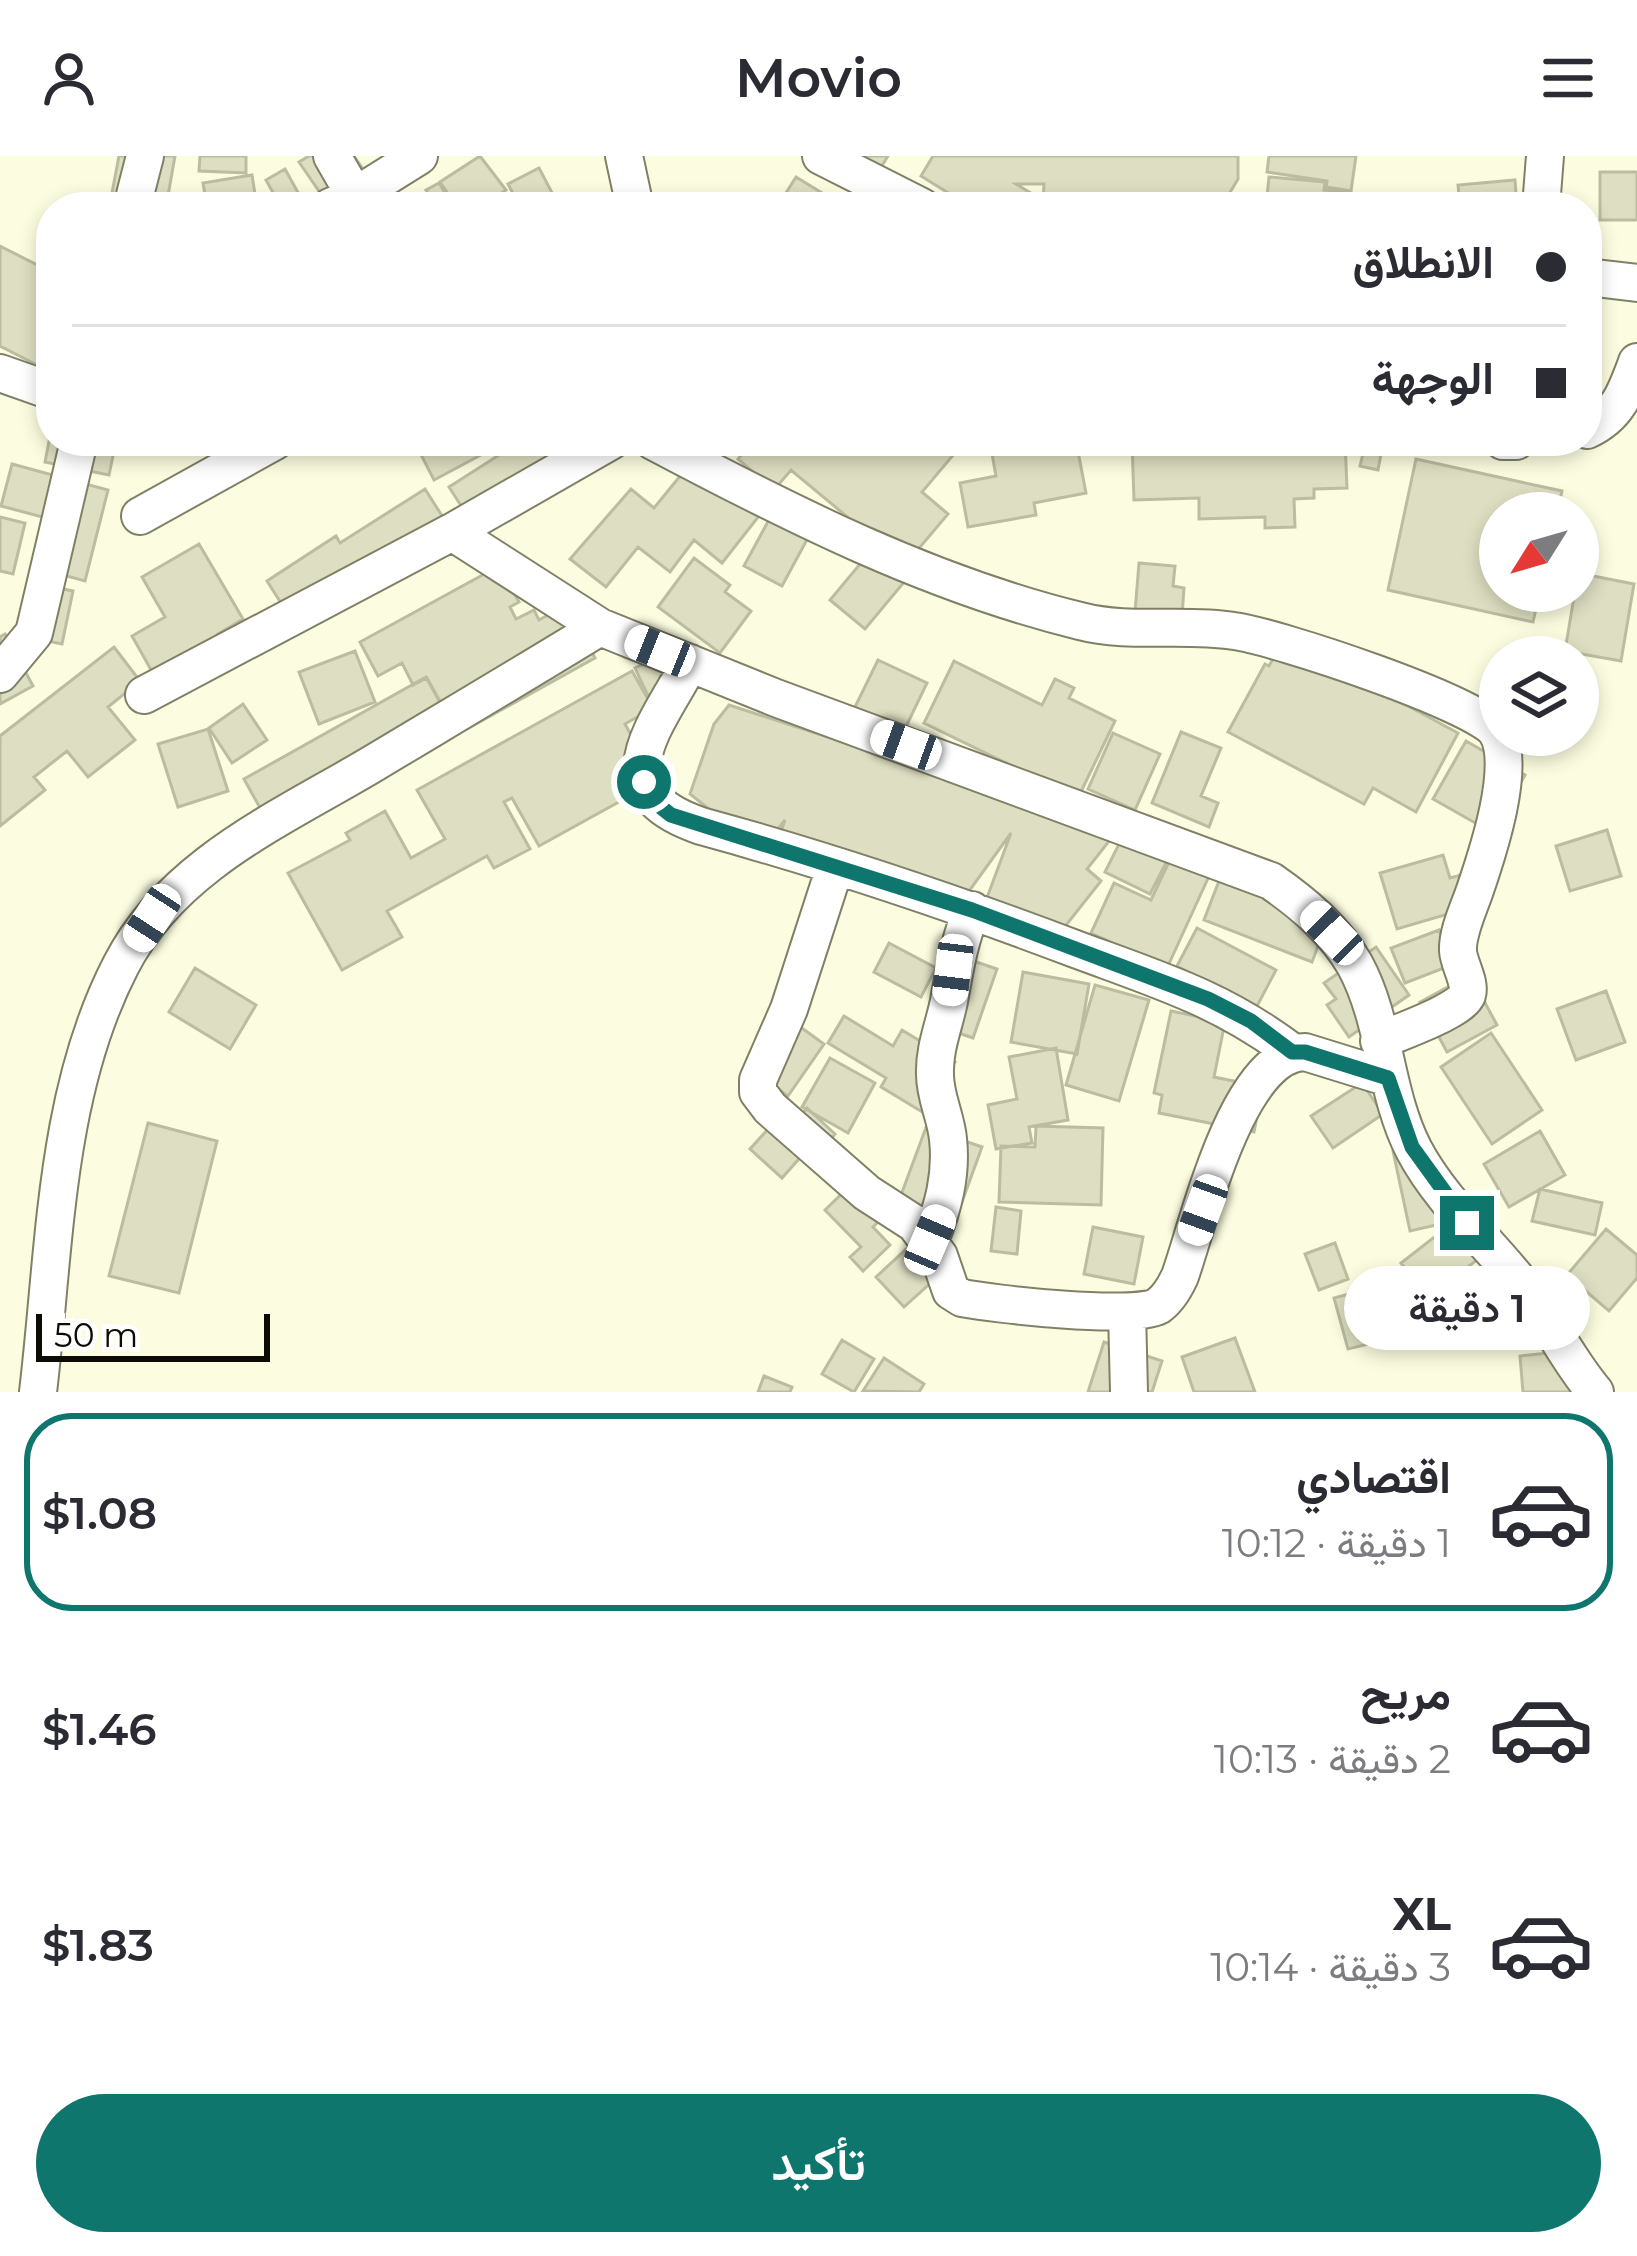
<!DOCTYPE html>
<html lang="ar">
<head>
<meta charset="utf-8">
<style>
  body { margin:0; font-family:Montserrat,Vazirmatn,sans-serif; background:#f2f2f3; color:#2b2b33; direction:rtl; height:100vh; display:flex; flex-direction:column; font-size:45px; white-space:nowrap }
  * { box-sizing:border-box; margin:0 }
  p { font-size:39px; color:#7c7c81 }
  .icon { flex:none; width:66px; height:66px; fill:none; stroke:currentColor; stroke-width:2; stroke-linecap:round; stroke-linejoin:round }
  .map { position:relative; height:1236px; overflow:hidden; direction:ltr }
  .side { display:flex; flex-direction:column; background:#fff; flex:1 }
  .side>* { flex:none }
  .guide { position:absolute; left:36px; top:36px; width:1566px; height:264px; border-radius:48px; box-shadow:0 6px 18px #0003; direction:rtl; display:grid; align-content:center; height:264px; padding:0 36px; background:#fff }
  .needle { width:78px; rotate:233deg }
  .controls { position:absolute; left:1479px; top:336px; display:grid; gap:24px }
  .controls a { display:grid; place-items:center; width:120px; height:120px; border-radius:50%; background:#fff; box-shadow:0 6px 18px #0003; font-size:60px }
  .scale { position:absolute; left:36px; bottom:30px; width:234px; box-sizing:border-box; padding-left:12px; border:6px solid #0c0c04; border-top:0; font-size:33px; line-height:42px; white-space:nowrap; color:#0c0c04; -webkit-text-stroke:9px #fff; paint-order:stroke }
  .end { position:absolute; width:54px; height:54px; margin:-27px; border:15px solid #0f766e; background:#fff; box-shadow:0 0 0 6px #fff }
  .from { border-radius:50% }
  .bubble { position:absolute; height:84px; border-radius:42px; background:#fff; box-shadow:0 6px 18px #0003; font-size:39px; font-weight:600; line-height:84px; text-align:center; direction:rtl }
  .car { position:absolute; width:36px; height:72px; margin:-36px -18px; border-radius:15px; box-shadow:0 0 9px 3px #0007; background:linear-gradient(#fff 24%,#345 0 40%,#fff 0 76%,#345 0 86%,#fff 0) }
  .guide b { display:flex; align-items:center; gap:42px; height:114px; font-size:45px }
  .guide b+b { border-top:3px solid #e1e1e2 }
  .guide i { width:30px; height:30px; background:#2b2b33 }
  ul { padding:21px 0 0; list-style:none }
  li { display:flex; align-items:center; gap:36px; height:198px; margin:0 24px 18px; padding:0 12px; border:6px solid transparent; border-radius:48px }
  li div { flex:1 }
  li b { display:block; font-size:45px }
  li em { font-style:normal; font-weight:600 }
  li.selected { border-color:#0f766e }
  li>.icon { width:108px; height:108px; stroke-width:1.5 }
  .action { display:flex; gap:24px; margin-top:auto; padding:24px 36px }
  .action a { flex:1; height:138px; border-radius:72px; background:#0f766e; color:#fff; font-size:48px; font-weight:600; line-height:138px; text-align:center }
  header { display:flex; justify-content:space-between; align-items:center; height:156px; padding:0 36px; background:#fff; font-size:54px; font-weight:600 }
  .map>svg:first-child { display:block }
  .building { fill:#dedec2; stroke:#bbbca0; stroke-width:3 }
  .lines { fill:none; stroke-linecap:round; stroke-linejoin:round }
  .street-casing { stroke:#808067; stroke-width:40 }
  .street { stroke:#fff; stroke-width:36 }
  .route { stroke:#0f766e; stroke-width:15 }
</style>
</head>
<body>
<header><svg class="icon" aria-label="menu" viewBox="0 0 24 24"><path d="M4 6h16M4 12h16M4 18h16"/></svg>Movio<svg class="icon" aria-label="person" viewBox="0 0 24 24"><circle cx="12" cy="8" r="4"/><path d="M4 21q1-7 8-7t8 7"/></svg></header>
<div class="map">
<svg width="1637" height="1236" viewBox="0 0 1637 1236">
  <rect width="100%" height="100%" fill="#fcfde0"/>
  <!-- building -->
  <path class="building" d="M119,0H175L166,51L111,42Z
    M200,0H246V17L199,15Z
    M309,0H354L365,16L325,44L299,6Z
    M480,0L506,34L492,44L496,51H457L440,26Z
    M842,0H888L875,21Z
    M933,0H1238V23L1226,43L1225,51H1043L1044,28H1016L1034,39L1026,51H971L921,20Z
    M1269,0H1356L1351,35L1326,31L1327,25L1267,16Z
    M539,12L559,50L520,51L508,28Z
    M285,13L306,51H281L266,24Z
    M1600,16H1637V64H1600Z
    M252,19L257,51H207L203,27Z
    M796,21L832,43L828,51H777Z
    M1269,21L1325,26L1324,34L1351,36L1349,51H1266Z
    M1515,24L1517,51H1460L1458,29Z
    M439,27L454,51H436L426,34Z
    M622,38L624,51H585Z
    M0,90L51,116V216L0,190Z
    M51,275V285H116L109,319L45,306Z
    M414,285H507L434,324Z
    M521,285H630L478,376L449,331Z
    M753,285H965L922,336L948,358L905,409L791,314L774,334L738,303Z
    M1064,285H1076L1086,337L1034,347L1036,359L968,371L960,327L996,320L992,298Z
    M1345,285L1347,332L1314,333V342L1294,343L1295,371L1265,372V361L1199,363V342L1134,344L1132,286Z
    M1365,289L1382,293L1378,314L1360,310Z
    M694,303L759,360L722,407L694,384L670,416L638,391L606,431L570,403L631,333L654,352Z
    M1416,303L1562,335L1557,357H1500V435H1540L1533,466L1388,434Z
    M12,308L108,334L85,425L37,412L50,363L1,350Z
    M425,333L458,385L300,477L267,425L336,380L340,387Z
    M779,345L817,365L782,430L744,410Z
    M0,361L25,367L13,418L0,415Z
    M199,388L243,463L218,478L234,505L168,544L132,480L165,461L142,421Z
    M870,396L905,425L865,473L830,444Z
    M694,402L730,429L725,436L751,455L720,497L658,451Z
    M1139,407L1175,410L1173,430L1184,432L1182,460L1135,456Z
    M499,410L519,446L510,451L516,463L534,454L539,464L566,449L595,502L458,578L427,522L413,529L402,507L378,520L360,486Z
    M1588,419L1634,428L1621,505L1565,495L1575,435L1578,429L1586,430Z
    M33,427L73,435L62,488L23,480Z
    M5,478L33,530L0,548V481Z
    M1284,483L1458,577L1416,656L1373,632L1364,648L1228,576L1265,508L1269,510Z
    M114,491L140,525L108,551L135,584L88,621L67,595L34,621L45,634L0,670V580Z
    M680,491L694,520L649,542L635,512Z
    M355,495L375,546L319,568L299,516Z
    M878,504L927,527L902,579L853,555Z
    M954,505L1042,549L1055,523L1074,532L1069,542L1115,565L1078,642L924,567Z
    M632,515L653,552L625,568L657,625L539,690L512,642L504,646L530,693L494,712L487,700L387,755L402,781L342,814L288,717L350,684L346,677L385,655L411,702L445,683L417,634Z
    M426,521L454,572L274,677L244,623Z
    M243,548L267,584L232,607L209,572Z
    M729,549L1117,675L1087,713L1101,725L1063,773L985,747L1011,677L959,749L777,688L785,664L767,687L714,657L690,638L714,568Z
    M208,573L228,635L178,651L158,588Z
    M1181,576L1221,592L1201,640L1218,647L1209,671L1152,647Z
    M1113,577L1160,598L1135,654L1088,633Z
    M1466,585L1525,619L1493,677L1433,643Z
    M1607,674L1621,720L1570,735L1556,690Z
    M1124,678L1169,701L1150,738L1105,716Z
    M1177,689L1215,707L1167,812L1091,777L1114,727L1151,744Z
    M1443,699L1450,722L1472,716L1482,748L1397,773L1380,717Z
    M1224,712L1325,771L1312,806L1204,764Z
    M1197,772L1276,814L1256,852L1177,810Z
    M1439,774L1452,809L1405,827L1391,792Z
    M889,787L936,812L921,841L874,816Z
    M1376,791L1409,839L1349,881L1327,849L1336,843L1324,827Z
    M950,797L997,813L973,882L927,866Z
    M195,812L256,849L230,893L169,856Z
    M1023,816L1089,828L1077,898L1011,886Z
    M1470,819L1497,869L1447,896L1420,846Z
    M1095,829L1149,844L1119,945L1066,929Z
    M1606,835L1625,886L1576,904L1557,853Z
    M1171,855L1225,866L1214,921L1263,931L1254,976L1159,957L1162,939L1154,937Z
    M844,860L893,890L902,874L955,906L924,957L881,931L886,922L828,887Z
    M788,862L824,888L788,940L751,914Z
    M1491,877L1542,954L1492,988L1441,911Z
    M1056,892L1068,964L1029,971L1032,987L996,993L988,949L1017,943L1009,901Z
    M830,902L875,927L848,977L802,951Z
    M1362,927L1383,958L1333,992L1311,960Z
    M807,952L835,978L821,994L813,987L782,1022L750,993L778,962L790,972Z
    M931,958L956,982L982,991L950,1079L894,1058Z
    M148,967L217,985L179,1137L109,1120Z
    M1036,970L1103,972L1101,1049L999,1046L1001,990L1035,991Z
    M1540,975L1565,1019L1509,1051L1484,1008Z
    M1430,987L1454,1065L1410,1075L1393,995Z
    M859,1021L890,1054L873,1071L890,1089L863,1115L850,1101L861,1091L825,1054Z
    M1540,1033L1602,1047L1595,1079L1532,1065Z
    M996,1051L1021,1055L1017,1098L991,1095Z
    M1469,1054L1496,1089L1464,1114L1484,1140L1448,1167L1401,1107Z
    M1093,1071L1143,1081L1134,1128L1084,1118Z
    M1606,1073L1637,1099V1122L1609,1155L1567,1119Z
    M916,1084L944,1115L904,1151L876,1121Z
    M1335,1087L1348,1123L1319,1134L1305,1098Z
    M1363,1134L1377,1186L1348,1193L1334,1142Z
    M1235,1182L1255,1236H1194L1182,1201Z
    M842,1184L874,1203L854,1236L822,1218Z
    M1104,1186L1162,1205L1152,1236H1088Z
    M1548,1197L1579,1236H1523L1520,1200Z
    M884,1202L924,1228L919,1236L863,1235Z
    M764,1220L792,1231L790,1236H758Z"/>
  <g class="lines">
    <!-- street casing -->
    <g class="street-casing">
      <path id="street" d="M332,0L355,40
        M624,0L635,51
        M821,0L922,51
        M135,39L145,0
        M330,51L355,40L419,0
        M1541,51L1545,0
        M1587,121L1637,127
        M0,217L51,235
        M1587,274C1618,260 1626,236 1637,206
        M653,285C789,357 929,428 1080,465C1129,478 1183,467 1234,475C1274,480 1476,547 1496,575C1518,607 1487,699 1475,734C1469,752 1457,776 1458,795C1459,809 1471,826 1467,839C1461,855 1396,877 1379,885
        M1503,285H1516
        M140,360L275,285
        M452,376L600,471L776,542L1271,725C1304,748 1335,774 1355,809C1386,866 1384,936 1414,994C1440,1043 1482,1080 1517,1123C1547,1158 1565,1201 1595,1236
        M690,507C654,573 598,635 701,670C829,705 954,747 1078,794C1159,824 1222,843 1292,896
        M0,518L34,477L79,285
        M144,539L452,376L611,285
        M835,711L789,853L758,924V936L770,952L867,1037L915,1068L939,1100L951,1135L962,1142C993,1148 1134,1164 1158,1150C1168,1143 1175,1131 1180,1120C1199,1067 1237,897 1305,896L1389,922
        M930,1084C943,1052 952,1019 948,983C946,961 935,941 935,919C934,892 944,870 949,845C955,812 959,785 972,754
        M1127,1156L1129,1236
        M38,1236C55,1095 54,938 121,809C172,709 282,662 374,607C449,562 525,517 600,471"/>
    </g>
    <!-- street -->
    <use href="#street" class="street"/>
  </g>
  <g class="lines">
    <!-- route -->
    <path class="route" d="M644,626L653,645L671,659L972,754L1208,843L1251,865L1292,896H1305L1388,922L1412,991L1467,1067"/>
  </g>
</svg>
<div class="controls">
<a><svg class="needle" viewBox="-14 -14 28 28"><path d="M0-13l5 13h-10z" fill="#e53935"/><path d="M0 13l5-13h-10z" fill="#7c7c81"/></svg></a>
<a><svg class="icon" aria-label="layers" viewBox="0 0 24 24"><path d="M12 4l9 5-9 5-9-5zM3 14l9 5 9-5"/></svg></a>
</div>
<div class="scale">50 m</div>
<i class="end from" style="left:644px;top:626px"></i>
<i class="end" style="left:1467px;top:1067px"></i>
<div class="bubble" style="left:1344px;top:1110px;width:246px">1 دقيقة</div>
<i class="car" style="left:660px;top:495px;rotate:292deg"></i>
<i class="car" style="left:906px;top:589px;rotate:290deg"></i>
<i class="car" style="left:152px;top:762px;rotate:213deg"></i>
<i class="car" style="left:1332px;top:777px;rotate:316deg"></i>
<i class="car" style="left:953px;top:814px;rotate:187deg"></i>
<i class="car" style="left:1203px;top:1054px;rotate:200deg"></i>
<i class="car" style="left:930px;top:1084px;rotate:23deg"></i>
<div class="guide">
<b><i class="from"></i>الانطلاق</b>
<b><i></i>الوجهة</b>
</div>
</div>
<section class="side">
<ul>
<li class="selected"><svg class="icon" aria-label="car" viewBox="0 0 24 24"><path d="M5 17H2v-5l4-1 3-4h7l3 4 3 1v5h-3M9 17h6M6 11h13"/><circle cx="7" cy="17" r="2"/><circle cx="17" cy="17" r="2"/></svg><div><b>اقتصادي</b><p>1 دقيقة · 10:12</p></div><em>$1.08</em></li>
<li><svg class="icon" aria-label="car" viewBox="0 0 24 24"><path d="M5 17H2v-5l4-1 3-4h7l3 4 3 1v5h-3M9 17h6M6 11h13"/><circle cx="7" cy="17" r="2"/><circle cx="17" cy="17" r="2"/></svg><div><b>مريح</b><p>2 دقيقة · 10:13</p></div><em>$1.46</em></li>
<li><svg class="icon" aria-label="car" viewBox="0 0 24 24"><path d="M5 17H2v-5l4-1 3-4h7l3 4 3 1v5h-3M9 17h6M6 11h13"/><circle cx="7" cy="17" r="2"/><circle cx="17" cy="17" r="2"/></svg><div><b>XL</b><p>3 دقيقة · 10:14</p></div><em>$1.83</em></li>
</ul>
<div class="action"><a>تأكيد</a></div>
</section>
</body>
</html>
